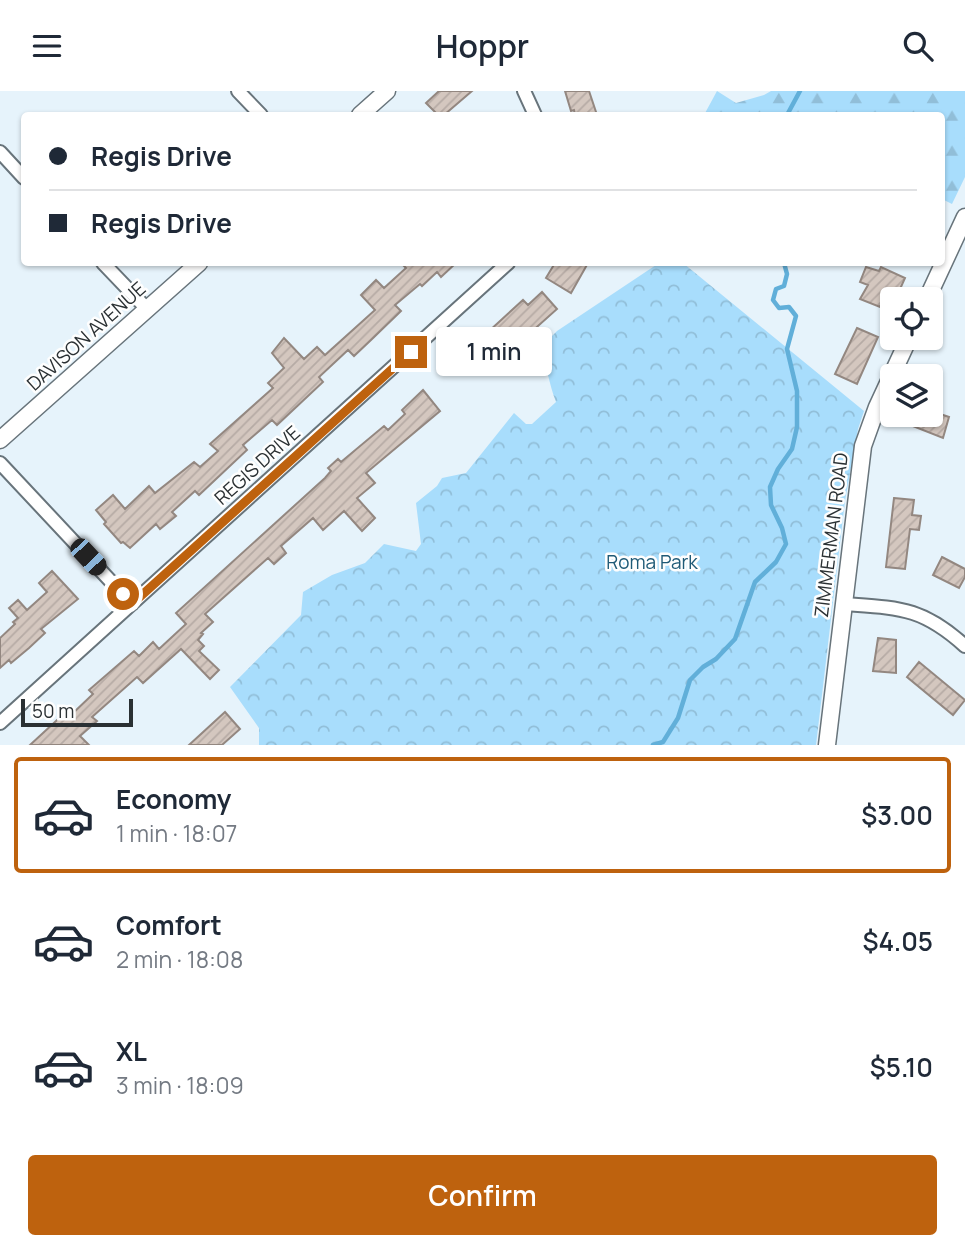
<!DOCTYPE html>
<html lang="en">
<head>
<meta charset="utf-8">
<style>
  body { margin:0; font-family:Manrope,sans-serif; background:#f2f2f3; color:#1f2937; height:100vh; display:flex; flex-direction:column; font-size:26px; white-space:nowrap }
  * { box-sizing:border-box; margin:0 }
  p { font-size:23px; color:#747a83 }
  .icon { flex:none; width:38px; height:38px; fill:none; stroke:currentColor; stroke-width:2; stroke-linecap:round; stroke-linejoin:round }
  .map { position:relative; height:654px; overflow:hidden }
  .side { display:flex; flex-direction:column; background:#fff; flex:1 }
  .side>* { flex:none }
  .banner { position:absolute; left:21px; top:21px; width:924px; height:154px; border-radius:7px; box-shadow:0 2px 5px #0004; display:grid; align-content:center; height:154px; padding:0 28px; background:#fff }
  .controls { position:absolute; left:880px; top:196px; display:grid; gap:14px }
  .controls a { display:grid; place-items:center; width:63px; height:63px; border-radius:7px; background:#fff; box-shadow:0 2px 5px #0004; font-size:35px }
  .scale { position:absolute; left:21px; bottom:18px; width:112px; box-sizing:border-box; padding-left:7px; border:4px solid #2a3033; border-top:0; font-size:19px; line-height:24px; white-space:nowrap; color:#2a3033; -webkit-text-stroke:5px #fefefe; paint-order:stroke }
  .end { position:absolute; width:32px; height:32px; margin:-16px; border:9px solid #be620e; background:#fff; box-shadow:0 0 0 4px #fff }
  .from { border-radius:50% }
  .bubble { position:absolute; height:49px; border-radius:7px; background:#fff; box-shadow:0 2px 5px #0004; font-size:23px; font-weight:600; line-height:49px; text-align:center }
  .car { position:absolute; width:21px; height:42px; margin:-21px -10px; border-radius:9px; box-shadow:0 0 5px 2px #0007; background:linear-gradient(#222 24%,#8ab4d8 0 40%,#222 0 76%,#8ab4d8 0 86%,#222 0) }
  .banner b { display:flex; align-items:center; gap:24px; height:66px; font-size:26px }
  .banner b+b { border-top:2px solid #e0e1e3 }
  .banner i { width:18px; height:18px; background:#1f2937 }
  ul { padding:12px 0 0; list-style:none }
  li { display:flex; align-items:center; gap:21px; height:116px; margin:0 14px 10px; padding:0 14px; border:4px solid transparent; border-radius:7px }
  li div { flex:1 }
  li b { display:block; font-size:26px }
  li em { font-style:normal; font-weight:600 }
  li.on { border-color:#be620e }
  li>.icon { width:63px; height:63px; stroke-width:1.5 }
  .button { display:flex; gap:14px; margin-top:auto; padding:14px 28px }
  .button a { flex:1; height:80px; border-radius:7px; background:#be620e; color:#fff; font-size:28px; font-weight:600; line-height:80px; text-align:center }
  header { display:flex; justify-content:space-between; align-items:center; height:91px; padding:0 28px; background:#fff; font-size:32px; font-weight:600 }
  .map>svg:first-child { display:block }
  .forest { fill:url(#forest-firs) }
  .park { fill:url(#park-crowns) }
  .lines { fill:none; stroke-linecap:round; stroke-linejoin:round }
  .stream { stroke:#61afd9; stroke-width:4.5 }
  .building { fill:url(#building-hatch); stroke:#938780; stroke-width:2 }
  .minor-casing { stroke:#68747b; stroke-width:16 }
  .tertiary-casing { stroke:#68747b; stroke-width:19 }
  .minor { stroke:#fff; stroke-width:12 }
  .tertiary { stroke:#fff; stroke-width:16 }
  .route { stroke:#be620e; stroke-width:9 }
  .labels { text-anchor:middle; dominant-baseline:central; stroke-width:5; stroke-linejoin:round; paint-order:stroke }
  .street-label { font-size:19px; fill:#2a3033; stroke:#fefefe }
  .park-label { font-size:19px; fill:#1e5a77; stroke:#fefefe }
</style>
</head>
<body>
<header><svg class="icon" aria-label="menu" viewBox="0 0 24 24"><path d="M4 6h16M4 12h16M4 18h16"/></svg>Hoppr<svg class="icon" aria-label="search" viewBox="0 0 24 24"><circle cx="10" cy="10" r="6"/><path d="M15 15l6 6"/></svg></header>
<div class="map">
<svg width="965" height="654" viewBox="0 0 965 654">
  <defs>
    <pattern id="forest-firs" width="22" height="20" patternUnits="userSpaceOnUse" patternTransform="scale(1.75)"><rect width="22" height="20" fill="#a8ddfc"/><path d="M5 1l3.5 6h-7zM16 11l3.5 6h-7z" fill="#91bed8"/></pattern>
    <pattern id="park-crowns" width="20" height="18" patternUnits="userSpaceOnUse" patternTransform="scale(1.75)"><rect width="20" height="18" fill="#a8ddfc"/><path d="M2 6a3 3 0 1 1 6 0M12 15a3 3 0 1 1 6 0" fill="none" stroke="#91bed8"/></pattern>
    <pattern id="building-hatch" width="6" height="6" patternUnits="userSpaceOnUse" patternTransform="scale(1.75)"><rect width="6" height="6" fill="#d4c7bf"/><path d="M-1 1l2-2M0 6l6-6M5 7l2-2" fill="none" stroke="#b6aba5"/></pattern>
  </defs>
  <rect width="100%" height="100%" fill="#e6f3fb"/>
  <!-- forest -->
  <path class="forest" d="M717,0L736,12L764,4L771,0H965V86L952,113L942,108V24H704Z"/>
  <!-- park -->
  <path class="park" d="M659,172H683L864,320L858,338L845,410L816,654H259V637L230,596L301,524L303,501L332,484L365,472L384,453L416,460L421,453L416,412L437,395L442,387L466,382L514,322L526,333H532L556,311C549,293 547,275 540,257L557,240Z"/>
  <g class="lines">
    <!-- stream -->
    <path class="stream" d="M787,24L800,0
      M653,654L663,651L678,627L690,589L703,576L716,568L735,548L755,491L776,471L786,453L782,437L771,414L770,396L778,378L792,358L797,336V300L787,258L796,225L789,216L779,217L773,209L776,198L784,195L787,183L784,172"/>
  </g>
  <!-- building -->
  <path class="building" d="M439,0H472L444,24H438L426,12Z
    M565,0H589L597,24H575L574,19L571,20Z
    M401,172H456L441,186L437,181L422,195L420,193L395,214L401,220L371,249L354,265L348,259L319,286L323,291L277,334L272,329L243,354L247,359L199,404L195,400L172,421L176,425L160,438L156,433L130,457L123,451L121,452L104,433L106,431L96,419L113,404L125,418L149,395L155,402L194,371L200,376L218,360L210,353L273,297L268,292L284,277L272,262L284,247L304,268L317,256L325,264L375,219L361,204L376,189L384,197L406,177Z
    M555,172H588L571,202L546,187Z
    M866,176L879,180L881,176L905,187L896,207L885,204L880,216L860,208L868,194L860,191Z
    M542,201L557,218L510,260L504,252L477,276L465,262L523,209L528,214Z
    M857,237L878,246L857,293L835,283Z
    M423,299L440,320L366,382L375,392L357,407L375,427L362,440L344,420L323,439L313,427L281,455L286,462L274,473L268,467L205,523L213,531L201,542L203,543L198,549L204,555L199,560L219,579L210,588L181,558L143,592L137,586L92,626L97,630L80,645L89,654H30L68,619L72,623L93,603L89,599L134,560L139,565L153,551L159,558L186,533L176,522L325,387L331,380L328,377L338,368L341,371L384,335L388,339L405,323L402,319Z
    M931,320L949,326L943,347L890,326V324H931Z
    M894,407L914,409L912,424L921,425L919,439L910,438L905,478L886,476Z
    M942,466L965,478V486L959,497L933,484Z
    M52,480L78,508L41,538L45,542L29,557L11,572L9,569L0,577V547L15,533L13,531L18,527L9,517L18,509L27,519L47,501L39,492Z
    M878,547L896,549V582L873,580Z
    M919,571L965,609L953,624L907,586Z
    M225,621L240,638L222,654H189Z"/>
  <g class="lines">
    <!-- minor casing -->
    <g class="minor-casing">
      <path id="minor" d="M238,0L261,24
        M524,0L535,24
        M0,61L24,87
        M103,172L147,218
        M0,372L132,513
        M844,513C899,517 922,516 965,555
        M0,632L508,172"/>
    </g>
    <!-- tertiary casing -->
    <g class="tertiary-casing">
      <path id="tertiary" d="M360,24L387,0
        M927,208L965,126
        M0,349L199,172
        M827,654L863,355L877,316L909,247"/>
    </g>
    <!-- minor -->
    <use href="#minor" class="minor"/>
    <!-- tertiary -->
    <use href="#tertiary" class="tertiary"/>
  </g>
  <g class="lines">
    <!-- route -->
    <path class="route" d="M123,503L132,513L411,261"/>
  </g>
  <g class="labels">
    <!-- street labels -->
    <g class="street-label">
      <text transform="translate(86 245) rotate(-42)">DAVISON AVENUE</text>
      <text transform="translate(257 374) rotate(-42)">REGIS DRIVE</text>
      <text transform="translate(831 444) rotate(-83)">ZIMMERMAN ROAD</text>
    </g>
    <!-- park labels -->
    <g class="park-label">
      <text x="652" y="471">Roma Park</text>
    </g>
  </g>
</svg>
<div class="controls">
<a><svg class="icon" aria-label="locate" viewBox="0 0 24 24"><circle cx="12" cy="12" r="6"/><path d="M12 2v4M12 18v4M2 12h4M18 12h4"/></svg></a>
<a><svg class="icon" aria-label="layers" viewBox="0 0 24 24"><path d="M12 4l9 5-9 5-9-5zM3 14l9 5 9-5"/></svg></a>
</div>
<div class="scale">50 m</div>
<i class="end from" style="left:123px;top:503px"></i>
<i class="end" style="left:411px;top:261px"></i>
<div class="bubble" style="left:436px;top:236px;width:116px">1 min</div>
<i class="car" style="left:88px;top:466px;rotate:137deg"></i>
<div class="banner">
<b><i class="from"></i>Regis Drive</b>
<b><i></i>Regis Drive</b>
</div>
</div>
<section class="side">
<ul>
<li class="on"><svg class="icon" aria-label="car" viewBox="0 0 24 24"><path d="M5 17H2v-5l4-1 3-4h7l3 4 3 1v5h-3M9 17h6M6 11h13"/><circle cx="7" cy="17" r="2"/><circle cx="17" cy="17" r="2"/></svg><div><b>Economy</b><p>1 min · 18:07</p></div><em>$3.00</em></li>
<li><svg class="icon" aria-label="car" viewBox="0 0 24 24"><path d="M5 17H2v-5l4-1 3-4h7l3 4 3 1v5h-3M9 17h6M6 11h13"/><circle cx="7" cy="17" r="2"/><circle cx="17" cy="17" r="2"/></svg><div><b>Comfort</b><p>2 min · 18:08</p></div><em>$4.05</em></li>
<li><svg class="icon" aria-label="car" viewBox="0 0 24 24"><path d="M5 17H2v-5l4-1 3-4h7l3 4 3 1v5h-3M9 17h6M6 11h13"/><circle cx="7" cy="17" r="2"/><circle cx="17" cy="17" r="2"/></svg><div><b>XL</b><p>3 min · 18:09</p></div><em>$5.10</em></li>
</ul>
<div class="button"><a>Confirm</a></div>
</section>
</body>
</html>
